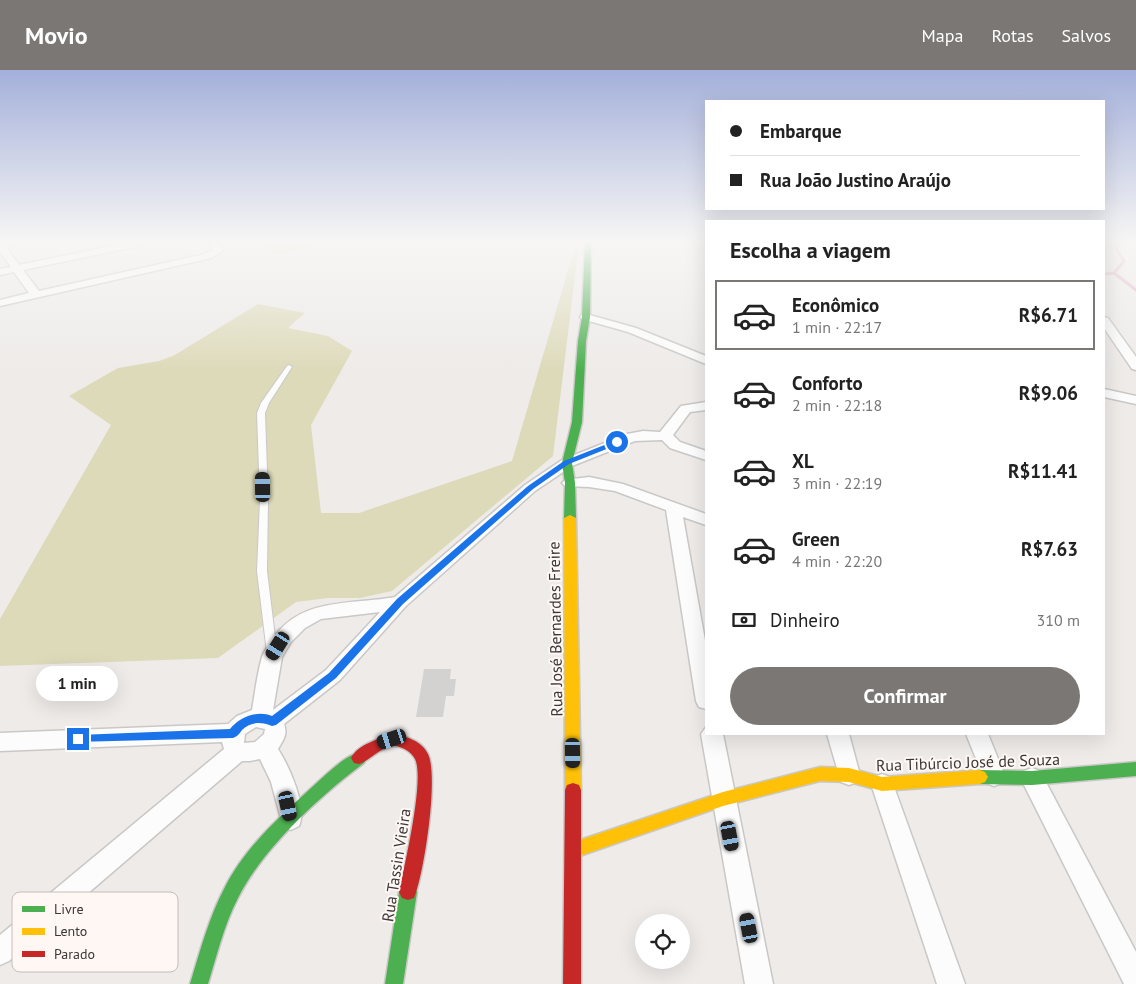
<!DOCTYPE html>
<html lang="pt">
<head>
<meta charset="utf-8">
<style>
  body { margin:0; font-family:"PT Sans",sans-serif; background:#f6f6f6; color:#222; height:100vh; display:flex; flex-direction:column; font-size:19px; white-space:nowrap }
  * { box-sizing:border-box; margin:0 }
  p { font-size:16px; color:#767676 }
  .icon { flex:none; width:28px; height:28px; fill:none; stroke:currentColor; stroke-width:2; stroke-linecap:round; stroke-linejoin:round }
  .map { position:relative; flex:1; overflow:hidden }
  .panel { position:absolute; left:705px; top:150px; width:400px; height:515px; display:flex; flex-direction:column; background:#fff; border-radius:0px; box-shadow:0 5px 20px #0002 }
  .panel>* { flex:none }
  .banner { position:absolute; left:705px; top:30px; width:400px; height:110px; border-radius:0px; box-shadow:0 5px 20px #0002; display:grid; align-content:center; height:110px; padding:0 25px; background:#fff }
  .controls { position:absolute; left:635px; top:844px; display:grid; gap:10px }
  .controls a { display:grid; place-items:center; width:55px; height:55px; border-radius:50%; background:#fff; box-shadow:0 5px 20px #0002; font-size:25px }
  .end { position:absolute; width:22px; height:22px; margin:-11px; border:6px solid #1a73e8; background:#fff; box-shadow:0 0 0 2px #fff }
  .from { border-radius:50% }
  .bubble { position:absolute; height:35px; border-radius:18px; background:#fff; box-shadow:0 5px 20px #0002; font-size:16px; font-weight:700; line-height:35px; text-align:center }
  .car { position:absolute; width:15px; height:30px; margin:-15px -8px; border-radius:6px; box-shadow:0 0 4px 1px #0007; background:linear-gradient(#222 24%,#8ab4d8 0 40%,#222 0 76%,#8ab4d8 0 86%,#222 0) }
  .banner b { display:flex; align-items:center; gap:18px; height:48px; font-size:19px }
  .banner b+b { border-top:1px solid #e0e0e0 }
  .banner i { width:12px; height:12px; background:#222 }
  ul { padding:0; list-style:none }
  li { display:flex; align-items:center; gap:15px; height:70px; margin:0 10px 8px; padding:0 15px; border:2px solid transparent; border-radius:0px }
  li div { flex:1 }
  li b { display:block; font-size:19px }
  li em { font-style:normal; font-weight:700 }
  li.selected { border-color:#7a7775 }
  li>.icon { width:45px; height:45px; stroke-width:1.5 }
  h2 { padding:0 25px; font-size:22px; line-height:60px }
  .pay { display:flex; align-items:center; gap:12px; height:55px; padding:0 25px; font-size:19px }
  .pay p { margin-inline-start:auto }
  .button { display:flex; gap:10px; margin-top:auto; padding:10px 25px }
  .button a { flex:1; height:58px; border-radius:30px; background:#7a7775; color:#fff; font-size:20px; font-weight:700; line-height:58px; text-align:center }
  header { display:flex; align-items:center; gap:30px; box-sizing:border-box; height:70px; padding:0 25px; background:#7a7775; color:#fff }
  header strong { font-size:24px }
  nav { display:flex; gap:28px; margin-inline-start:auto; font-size:18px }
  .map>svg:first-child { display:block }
  .green { fill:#dddaba }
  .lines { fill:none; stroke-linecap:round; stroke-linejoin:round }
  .stream { stroke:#dfabc5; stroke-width:3 }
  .building { fill:#d4d2d1 }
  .lane-casing { stroke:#cac8c6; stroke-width:2 }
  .street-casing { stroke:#cac8c6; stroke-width:3 }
  .fast-casing { stroke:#cac8c6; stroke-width:3 }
  .slow-casing { stroke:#cac8c6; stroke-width:3 }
  .jam-casing { stroke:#cac8c6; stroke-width:3 }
  .lane { fill:#fcfcfc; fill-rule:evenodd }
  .street { fill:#fcfcfc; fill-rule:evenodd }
  .fast { fill:#4caf50; fill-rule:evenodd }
  .slow { fill:#ffc107; fill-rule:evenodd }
  .jam { fill:#c62828; fill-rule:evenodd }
  .route { fill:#1a73e8 }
  .labels { text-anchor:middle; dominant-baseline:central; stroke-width:4; stroke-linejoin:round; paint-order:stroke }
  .near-street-label { font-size:16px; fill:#3b3837; stroke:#fef7f4 }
  .key { fill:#fef7f4; stroke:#c4bebb; stroke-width:1 }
  .key-label { font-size:14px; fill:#3b3837 }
</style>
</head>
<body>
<header>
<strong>Movio</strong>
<nav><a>Mapa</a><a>Rotas</a><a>Salvos</a></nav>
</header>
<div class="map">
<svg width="1136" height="914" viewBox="0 0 1136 914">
  <rect width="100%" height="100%" fill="#eeebe9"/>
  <!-- green -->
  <path class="green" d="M261,173H330L277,185Z
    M576,173H579L553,386L392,521L360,528H328L296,532L218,588L0,596V549L111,355L69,326L118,298L159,291L173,286L258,234L305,243L288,258L328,266L352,281L311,355L321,443H359L512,391Z"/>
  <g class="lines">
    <!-- stream -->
    <path class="stream" d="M1120,173L1116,179L1124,191L1114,203L1136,220
      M1104,204L1114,203"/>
  </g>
  <!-- building -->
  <path class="building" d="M424,599H451L450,609H456L454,626H446L443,647H416Z"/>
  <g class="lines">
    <!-- lane casing -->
    <g class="lane-casing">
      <path id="lane" d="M289,295L292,297L269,333L265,343L268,430L267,501L277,583L276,586L272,587L268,586L267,583L257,501L260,430L257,343L261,333L287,296Z"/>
    </g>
    <!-- street casing -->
    <g class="street-casing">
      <path id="street" d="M0,173H15L14,175L6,177L19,195L127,173H144L139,176L23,200L39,221L205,184L213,179L209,173H218L224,180L211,188L0,236V230L29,223L14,202L0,205V199L11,197L0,182Z
        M586,244L636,258L706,286V294L628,262L582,249L580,247L582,245Z
        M1104,247L1108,248L1136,287V300L1132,299L1104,258Z
        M1104,319L1136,326V334L1104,327Z
        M706,332V340L690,342L673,365L680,372L706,381V390L670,378L662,370L635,371L572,396L535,421L406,536L340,610L284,654C288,664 283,671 278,679C289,696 308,738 299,756L291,760L283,756L271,712L260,689L250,691H242L9,891L0,895V865L224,679L222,672L0,681V663L228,654L237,646L252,640C255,623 257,604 262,587C264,581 269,575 272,570C300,527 350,535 395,527L525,415L562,390L627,364L643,361L660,362L681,336ZM380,542L326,600L273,640L282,587L291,572L305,558L321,549ZM256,657L265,659L264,664L255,672L244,673L245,664Z
        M589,407L623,414L706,444V455L683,447L706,576V639L699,637L696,631L666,440L615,421L589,417L565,416L562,413L565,410Z
        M706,657V664H723L773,914H745L701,664Z
        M827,664H849L860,705L857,712L849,715L841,712Z
        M966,664H988L1005,706L1002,713L994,716L986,713Z
        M1032,698L1040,701L1136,882V914H1124L1024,715L1021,708L1024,701Z
        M882,704L890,707L893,714L965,914H937L871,714L874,707Z"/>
    </g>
    <!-- fast casing -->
    <g class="fast-casing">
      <path id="fast" d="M585,173H591L590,247L586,271L582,352L572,393L575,413L576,448L570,451L564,448L565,413L562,393L572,352L578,271L582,247Z
        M359,682L364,683L367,688L364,693C320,726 263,778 238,828C224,855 217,885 208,914H190C200,881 209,847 225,817C244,779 279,747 310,719C325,706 341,688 359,682Z
        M1136,692V706L1032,715L980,714L975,712L972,707L975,702L980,700L1032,701Z
        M408,814L414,816L417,822L403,914H385L399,822L402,816Z"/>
    </g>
    <!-- slow casing -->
    <g class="slow-casing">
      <path id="slow" d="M570,445L576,448L581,720L579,725L573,727L567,725L565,720L564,448Z
        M820,697L849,698L882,707L980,700L985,702L988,707L985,712L980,714L882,721L849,712L820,711L723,736L574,788L568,786L566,780L568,774L574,772L723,722Z"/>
    </g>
    <!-- jam casing -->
    <g class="jam-casing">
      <path id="jam" d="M393,664C406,666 422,671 428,684C439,706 424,804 414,828L408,830L402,828L399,822C404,797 425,710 415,689C412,682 400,675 393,676C379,678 371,690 359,694L354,693L351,688C358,674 379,669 393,664Z
        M573,713L579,715L581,720V914H563L565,720L567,715Z"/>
    </g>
    <!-- lane -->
    <use href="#lane" class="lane"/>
    <!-- street -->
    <use href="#street" class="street"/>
    <!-- fast -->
    <use href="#fast" class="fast"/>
    <!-- slow -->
    <use href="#slow" class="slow"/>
    <!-- jam -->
    <use href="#jam" class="jam"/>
  </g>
  <!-- sky -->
  <linearGradient id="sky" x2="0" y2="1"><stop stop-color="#a4b0da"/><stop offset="0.57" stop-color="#f7f6f5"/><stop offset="1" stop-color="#f7f6f5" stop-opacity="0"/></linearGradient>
  <rect width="1136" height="301" fill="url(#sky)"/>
  <!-- route -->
  <path class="route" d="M617,370L619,371V374L569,394L533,419L403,534L336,608L276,655L272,656C262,652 251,651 242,660C239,664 238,666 233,668L74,672L72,669L74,666L78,665L230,659C240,647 257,640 272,646L329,603L397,529L528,416L564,391Z"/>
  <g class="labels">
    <!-- near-street labels -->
    <g class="near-street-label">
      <text transform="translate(555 559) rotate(-91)">Rua José Bernardes Freire</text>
      <text transform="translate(968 692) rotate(-2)">Rua Tibúrcio José de Souza</text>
      <text transform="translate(396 795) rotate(-81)">Rua Tassin Vieira</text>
    </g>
  </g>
  <!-- legend -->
  <rect x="12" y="822" width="166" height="80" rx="8" class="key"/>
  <rect x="22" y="836" width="23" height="6" fill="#4caf50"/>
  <rect x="22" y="858" width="23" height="7" fill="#ffc107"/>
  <rect x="22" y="881" width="23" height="6" fill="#c62828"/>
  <g class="key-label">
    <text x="54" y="844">Livre</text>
    <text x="54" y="866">Lento</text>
    <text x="54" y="889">Parado</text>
  </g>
</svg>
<div class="controls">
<a><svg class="icon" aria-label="locate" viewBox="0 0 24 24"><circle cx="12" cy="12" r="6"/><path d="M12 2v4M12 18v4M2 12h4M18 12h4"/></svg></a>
</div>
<i class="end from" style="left:617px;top:372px"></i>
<i class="end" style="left:78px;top:669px"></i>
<div class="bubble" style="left:36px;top:596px;width:82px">1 min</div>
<i class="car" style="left:263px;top:417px;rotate:359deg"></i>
<i class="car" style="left:278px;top:576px;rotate:212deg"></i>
<i class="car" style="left:392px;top:669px;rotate:252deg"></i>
<i class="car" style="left:573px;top:683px;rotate:179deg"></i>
<i class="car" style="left:288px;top:736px;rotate:168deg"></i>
<i class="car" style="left:730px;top:766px;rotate:169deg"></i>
<i class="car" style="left:749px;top:858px;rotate:349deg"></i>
<div class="banner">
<b><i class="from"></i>Embarque</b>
<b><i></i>Rua João Justino Araújo</b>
</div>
<section class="panel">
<h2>Escolha a viagem</h2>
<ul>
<li class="selected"><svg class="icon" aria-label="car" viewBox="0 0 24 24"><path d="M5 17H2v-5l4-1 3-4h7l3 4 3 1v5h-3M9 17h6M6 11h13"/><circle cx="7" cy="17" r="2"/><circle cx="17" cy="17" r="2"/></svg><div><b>Econômico</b><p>1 min · 22:17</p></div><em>R$6.71</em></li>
<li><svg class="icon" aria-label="car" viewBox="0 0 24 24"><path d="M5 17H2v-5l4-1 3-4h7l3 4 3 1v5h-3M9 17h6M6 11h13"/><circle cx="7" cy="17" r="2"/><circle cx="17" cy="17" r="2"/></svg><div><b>Conforto</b><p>2 min · 22:18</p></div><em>R$9.06</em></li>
<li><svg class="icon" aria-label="car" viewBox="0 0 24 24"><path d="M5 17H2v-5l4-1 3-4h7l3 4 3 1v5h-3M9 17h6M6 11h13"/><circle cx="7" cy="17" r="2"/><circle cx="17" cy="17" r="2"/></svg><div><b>XL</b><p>3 min · 22:19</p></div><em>R$11.41</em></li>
<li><svg class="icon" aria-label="car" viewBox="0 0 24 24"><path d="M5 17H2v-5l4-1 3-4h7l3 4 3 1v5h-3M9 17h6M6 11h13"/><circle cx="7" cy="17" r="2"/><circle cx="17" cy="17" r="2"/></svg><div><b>Green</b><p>4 min · 22:20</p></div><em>R$7.63</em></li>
</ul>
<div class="pay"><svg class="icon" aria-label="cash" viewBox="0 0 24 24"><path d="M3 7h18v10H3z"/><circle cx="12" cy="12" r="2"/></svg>Dinheiro<p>310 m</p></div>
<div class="button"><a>Confirmar</a></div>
</section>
</div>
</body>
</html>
